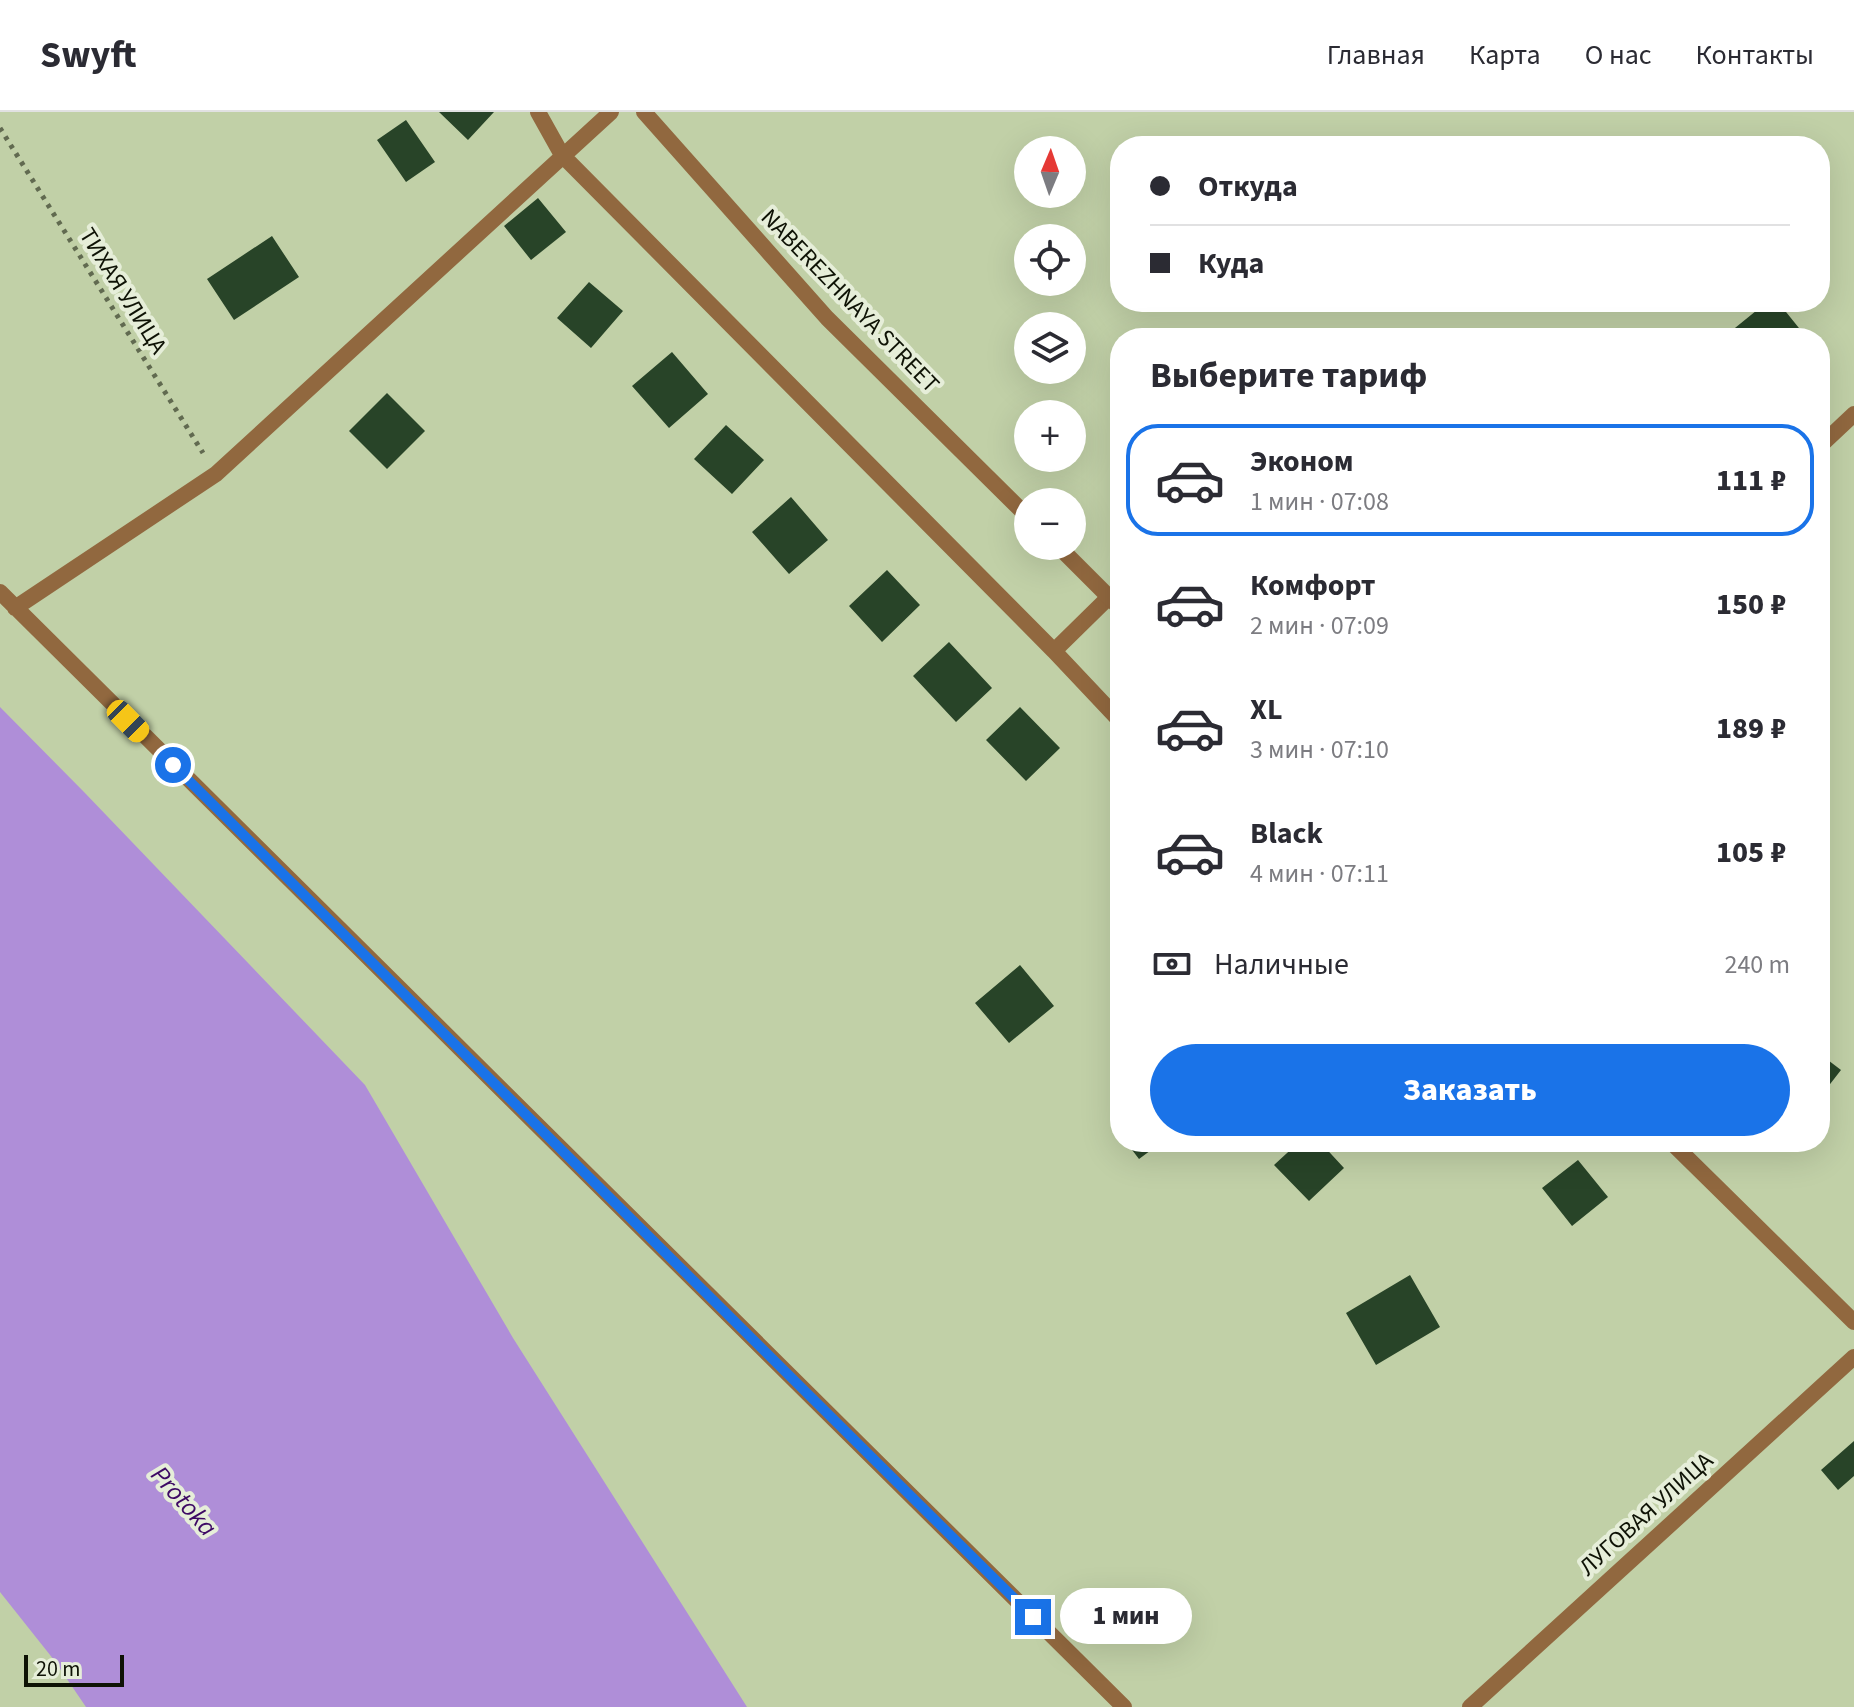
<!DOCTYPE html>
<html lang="ru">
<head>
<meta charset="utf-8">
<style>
  body { margin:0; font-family:"Source Sans 3",sans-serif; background:#f2f2f3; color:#2b2b33; height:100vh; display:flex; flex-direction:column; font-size:30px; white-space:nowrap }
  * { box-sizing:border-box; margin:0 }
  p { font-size:26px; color:#7c7c81 }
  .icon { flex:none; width:44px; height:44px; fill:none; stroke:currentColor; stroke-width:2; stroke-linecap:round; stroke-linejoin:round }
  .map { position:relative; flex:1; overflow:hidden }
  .drawer { position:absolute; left:1110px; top:216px; width:720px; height:824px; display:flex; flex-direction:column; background:#fff; border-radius:32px; box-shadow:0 8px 32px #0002 }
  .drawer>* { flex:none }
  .banner { position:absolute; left:1110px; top:24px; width:720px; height:176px; border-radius:32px; box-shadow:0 8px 32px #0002; display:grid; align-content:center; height:176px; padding:0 40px; background:#fff }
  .needle { width:52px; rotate:2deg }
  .tools { position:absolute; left:1014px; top:24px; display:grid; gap:16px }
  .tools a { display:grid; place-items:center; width:72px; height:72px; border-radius:50%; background:#fff; box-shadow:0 8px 32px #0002; font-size:40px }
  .scale { position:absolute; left:24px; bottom:20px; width:100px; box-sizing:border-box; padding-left:8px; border:4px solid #0e1205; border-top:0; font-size:22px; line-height:28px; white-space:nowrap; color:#0e1205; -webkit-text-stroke:6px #e6eed9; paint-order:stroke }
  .end { position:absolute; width:36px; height:36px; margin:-18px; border:10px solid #1a73e8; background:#fff; box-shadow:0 0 0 4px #fff }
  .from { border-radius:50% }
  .bubble { position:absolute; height:56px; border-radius:28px; background:#fff; box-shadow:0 8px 32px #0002; font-size:26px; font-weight:800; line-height:56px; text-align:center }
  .car { position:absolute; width:24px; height:48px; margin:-24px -12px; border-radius:10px; box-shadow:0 0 6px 2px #0007; background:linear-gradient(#f5c518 24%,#345 0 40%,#f5c518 0 76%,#345 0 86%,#f5c518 0) }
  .banner b { display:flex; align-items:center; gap:28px; height:76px; font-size:30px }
  .banner b+b { border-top:2px solid #e1e1e2 }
  .banner i { width:20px; height:20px; background:#2b2b33 }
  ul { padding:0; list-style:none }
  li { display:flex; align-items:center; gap:24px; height:112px; margin:0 16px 12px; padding:0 24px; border:4px solid transparent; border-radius:32px }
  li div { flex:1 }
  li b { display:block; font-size:30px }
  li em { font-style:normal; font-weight:800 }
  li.active { border-color:#1a73e8 }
  li>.icon { width:72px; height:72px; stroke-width:1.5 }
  h2 { padding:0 40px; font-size:36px; line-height:96px }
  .pay { display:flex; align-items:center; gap:20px; height:88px; padding:0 40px; font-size:30px }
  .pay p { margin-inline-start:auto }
  .action { display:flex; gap:16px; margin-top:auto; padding:16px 40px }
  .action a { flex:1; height:92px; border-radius:48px; background:#1a73e8; color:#fff; font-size:32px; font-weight:800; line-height:92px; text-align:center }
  header { display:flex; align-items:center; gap:48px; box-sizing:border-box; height:112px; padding:0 40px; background:#fff; border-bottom:2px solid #e1e1e2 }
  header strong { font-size:38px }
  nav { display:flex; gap:44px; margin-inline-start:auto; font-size:28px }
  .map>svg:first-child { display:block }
  .water { fill:#af8ed8 }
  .building { fill:#284428 }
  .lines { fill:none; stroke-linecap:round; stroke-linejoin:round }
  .path { stroke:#616a50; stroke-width:5; stroke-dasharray:4 6; stroke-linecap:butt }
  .service { stroke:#91683f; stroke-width:16 }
  .minor { stroke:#91683f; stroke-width:16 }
  .tertiary { stroke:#91683f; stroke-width:16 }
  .route { stroke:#1a73e8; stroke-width:10 }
  .labels { text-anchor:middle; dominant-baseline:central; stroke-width:8; stroke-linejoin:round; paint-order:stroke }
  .street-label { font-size:24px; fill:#0e1205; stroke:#e6eed9 }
  .water-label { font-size:26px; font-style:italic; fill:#3d0964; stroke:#e6eed9 }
</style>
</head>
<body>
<header>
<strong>Swyft</strong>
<nav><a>Главная</a><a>Карта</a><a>О нас</a><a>Контакты</a></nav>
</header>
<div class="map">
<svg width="1854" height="1595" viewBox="0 0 1854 1595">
  <rect width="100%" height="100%" fill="#c1d0a7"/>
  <!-- water -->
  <path class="water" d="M0,595L84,680L365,973L513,1226L747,1595H86L54,1548L0,1480Z"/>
  <!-- building -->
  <path class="building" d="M439,0H494L468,28Z
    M406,8L435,50L406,70L377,28Z
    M538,86L566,120L531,148L504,114Z
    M272,124L299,165L234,208L207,167Z
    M589,170L623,199L591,236L557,206Z
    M1767,190H1778L1807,226H1735L1730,220Z
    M672,240L708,282L669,316L632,274Z
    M387,281L425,319L387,357L349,319Z
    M726,313L764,348L732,382L694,347Z
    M791,385L828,428L789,462L752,420Z
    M887,458L920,493L882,530L849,494Z
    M949,530L992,576L956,610L913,564Z
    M1020,595L1060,636L1026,669L986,628Z
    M1020,853L1054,894L1009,931L975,891Z
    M1820,942L1841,958L1820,985Z
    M1126,1030H1162L1139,1047Z
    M1299,1030H1320L1344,1056L1309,1089L1274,1053Z
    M1578,1048L1608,1085L1572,1114L1542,1076Z
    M1410,1163L1440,1215L1376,1253L1346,1201Z
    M1854,1329V1364L1838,1378L1821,1358Z"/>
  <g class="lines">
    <!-- path -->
    <path class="path" d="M0,16L203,341"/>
    <!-- service -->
    <path class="service" d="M538,0L562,43L1054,539L1120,609
      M1820,334L1854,302
      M0,480L1124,1595
      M15,496L216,362L611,0
      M1054,539L1109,485"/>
    <!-- minor -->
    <path class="minor" d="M1470,1595L1854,1245"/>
    <!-- tertiary -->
    <path class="tertiary" d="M644,0L827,206L1028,405
      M1058,434L1120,496
      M1671,1030L1854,1210"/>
  </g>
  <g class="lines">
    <!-- route -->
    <path class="route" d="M173,653L1033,1505"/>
  </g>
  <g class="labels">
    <!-- street labels -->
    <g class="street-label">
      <text transform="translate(123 179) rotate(58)">ТИХАЯ УЛИЦА</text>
      <text transform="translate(850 189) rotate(46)">NABEREZHNAYA STREET</text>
      <text transform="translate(1646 1402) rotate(-42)">ЛУГОВАЯ УЛИЦА</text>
    </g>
    <!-- water labels -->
    <g class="water-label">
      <text transform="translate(184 1389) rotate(48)">Protoka</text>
    </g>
  </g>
</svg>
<div class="tools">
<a><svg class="needle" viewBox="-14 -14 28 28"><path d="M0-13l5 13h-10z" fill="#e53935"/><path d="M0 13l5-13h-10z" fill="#7c7c81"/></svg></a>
<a><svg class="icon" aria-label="locate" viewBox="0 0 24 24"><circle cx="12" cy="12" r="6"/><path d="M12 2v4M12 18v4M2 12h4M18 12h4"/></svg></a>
<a><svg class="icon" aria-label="layers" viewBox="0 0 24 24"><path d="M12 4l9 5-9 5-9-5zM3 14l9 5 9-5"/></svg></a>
<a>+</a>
<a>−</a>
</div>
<div class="scale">20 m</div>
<i class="end from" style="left:173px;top:653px"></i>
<i class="end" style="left:1033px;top:1505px"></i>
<div class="bubble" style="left:1060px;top:1476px;width:132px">1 мин</div>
<i class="car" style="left:128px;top:609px;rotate:135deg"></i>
<div class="banner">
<b><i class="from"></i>Откуда</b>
<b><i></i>Куда</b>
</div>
<section class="drawer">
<h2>Выберите тариф</h2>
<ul>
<li class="active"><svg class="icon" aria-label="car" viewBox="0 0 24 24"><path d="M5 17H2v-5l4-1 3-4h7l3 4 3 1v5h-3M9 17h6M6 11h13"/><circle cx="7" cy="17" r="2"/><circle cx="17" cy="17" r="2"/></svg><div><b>Эконом</b><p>1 мин · 07:08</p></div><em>111 ₽</em></li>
<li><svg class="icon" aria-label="car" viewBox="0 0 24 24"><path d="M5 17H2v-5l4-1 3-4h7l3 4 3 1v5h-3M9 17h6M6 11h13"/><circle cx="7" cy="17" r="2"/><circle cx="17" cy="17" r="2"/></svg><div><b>Комфорт</b><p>2 мин · 07:09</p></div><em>150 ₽</em></li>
<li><svg class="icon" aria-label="car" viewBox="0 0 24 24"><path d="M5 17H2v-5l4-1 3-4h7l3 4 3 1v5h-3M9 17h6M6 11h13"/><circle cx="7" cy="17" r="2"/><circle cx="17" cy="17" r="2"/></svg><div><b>XL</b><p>3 мин · 07:10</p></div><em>189 ₽</em></li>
<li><svg class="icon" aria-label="car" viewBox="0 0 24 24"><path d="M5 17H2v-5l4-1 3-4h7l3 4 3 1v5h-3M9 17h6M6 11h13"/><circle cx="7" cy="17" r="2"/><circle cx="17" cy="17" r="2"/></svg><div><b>Black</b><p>4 мин · 07:11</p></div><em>105 ₽</em></li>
</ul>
<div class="pay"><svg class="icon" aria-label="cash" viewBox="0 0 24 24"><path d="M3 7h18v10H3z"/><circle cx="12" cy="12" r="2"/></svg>Наличные<p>240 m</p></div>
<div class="action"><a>Заказать</a></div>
</section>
</div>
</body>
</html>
